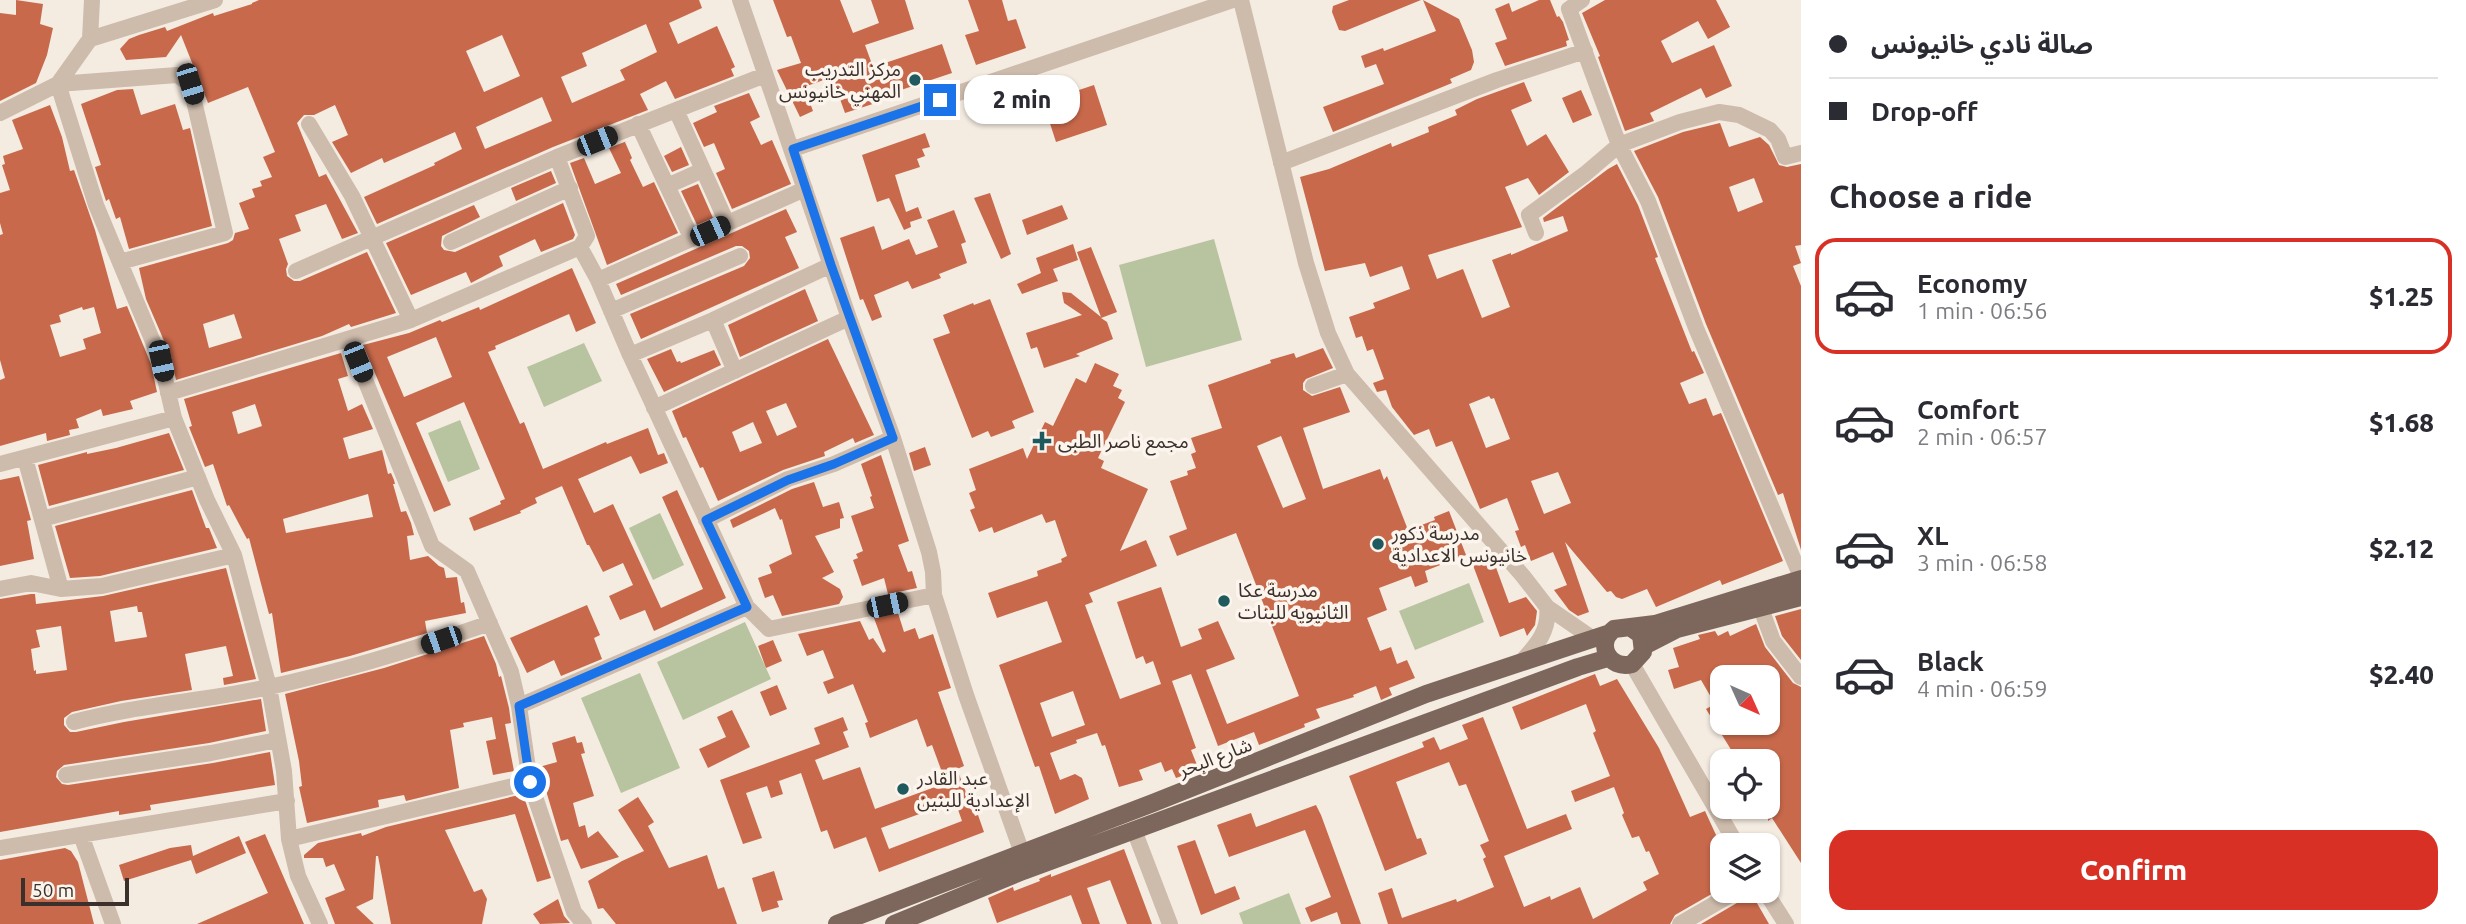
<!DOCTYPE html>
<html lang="en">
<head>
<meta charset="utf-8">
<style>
  body { margin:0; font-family:Ubuntu,"Noto Sans Arabic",sans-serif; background:#f2f2f3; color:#2b2b33; height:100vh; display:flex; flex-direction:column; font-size:26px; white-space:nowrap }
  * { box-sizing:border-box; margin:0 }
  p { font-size:23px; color:#7c7c81 }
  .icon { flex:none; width:38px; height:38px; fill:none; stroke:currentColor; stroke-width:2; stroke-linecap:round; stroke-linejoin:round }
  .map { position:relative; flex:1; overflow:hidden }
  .panel { display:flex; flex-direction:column; background:#fff; width:665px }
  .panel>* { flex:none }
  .top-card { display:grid; align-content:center; height:154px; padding:0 28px; background:#fff }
  .needle { width:46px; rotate:135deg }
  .buttons { position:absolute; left:1710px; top:665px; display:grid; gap:14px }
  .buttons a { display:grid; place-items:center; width:70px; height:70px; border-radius:14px; background:#fff; box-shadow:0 2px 5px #0004; font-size:35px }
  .scale { position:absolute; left:21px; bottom:18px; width:108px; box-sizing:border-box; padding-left:7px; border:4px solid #3b302b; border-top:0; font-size:19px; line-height:24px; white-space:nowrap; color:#3b302b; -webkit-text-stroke:5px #fbf5ee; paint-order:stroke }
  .end { position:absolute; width:32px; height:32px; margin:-16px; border:9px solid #1a73e8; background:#fff; box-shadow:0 0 0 4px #fff }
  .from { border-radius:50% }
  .bubble { position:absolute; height:49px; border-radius:21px; background:#fff; box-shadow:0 2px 5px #0004; font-size:23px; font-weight:800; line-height:49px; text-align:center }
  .car { position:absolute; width:21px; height:42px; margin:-21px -10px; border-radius:9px; box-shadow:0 0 5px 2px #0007; background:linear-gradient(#222 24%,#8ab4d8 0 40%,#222 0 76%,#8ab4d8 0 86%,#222 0) }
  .top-card b { display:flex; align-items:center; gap:24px; height:66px; font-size:26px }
  .top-card b+b { border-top:2px solid #e1e1e2 }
  .top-card i { width:18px; height:18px; background:#2b2b33 }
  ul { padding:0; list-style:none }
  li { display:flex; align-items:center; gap:21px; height:116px; margin:0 14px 10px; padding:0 14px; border:4px solid transparent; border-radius:21px }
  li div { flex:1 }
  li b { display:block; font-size:26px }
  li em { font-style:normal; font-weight:800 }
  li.selected { border-color:#d93025 }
  li>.icon { width:63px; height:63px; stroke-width:1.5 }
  h2 { padding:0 28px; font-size:32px; line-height:84px }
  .primary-button { display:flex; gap:14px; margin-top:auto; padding:14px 28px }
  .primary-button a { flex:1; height:80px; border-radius:21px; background:#d93025; color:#fff; font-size:28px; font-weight:800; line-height:80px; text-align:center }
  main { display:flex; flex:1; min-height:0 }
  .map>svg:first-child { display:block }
  .green { fill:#b8c4a0 }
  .building { fill:#c8694b; fill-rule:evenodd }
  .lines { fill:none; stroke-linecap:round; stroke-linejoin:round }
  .minor { stroke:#cdbbac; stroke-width:16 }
  .major { stroke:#7d675c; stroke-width:18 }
  .route { stroke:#1a73e8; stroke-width:9 }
  .poi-dot { fill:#1f5a5e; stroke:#fbf5ee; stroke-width:2.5 }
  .labels { text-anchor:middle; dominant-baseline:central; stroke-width:7; stroke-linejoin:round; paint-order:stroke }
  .poi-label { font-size:19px; fill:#3b302b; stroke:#fbf5ee; text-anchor:start }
  .street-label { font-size:19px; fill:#3b302b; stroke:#fbf5ee }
</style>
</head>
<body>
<main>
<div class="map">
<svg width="1801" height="924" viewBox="0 0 1801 924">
  <rect width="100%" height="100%" fill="#f4ebe1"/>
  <!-- green -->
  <path class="green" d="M1214,239L1242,340L1146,367L1119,265Z
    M584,343L602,381L544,407L527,367Z
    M460,420L480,469L448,482L428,433Z
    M660,513L684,565L653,580L629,528Z
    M1469,583L1484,622L1415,650L1399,611Z
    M745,622L771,679L683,720L657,662Z
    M640,673L680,768L621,793L581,698Z
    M1289,893L1301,924H1243L1239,913Z"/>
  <!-- building -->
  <path class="building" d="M16,0L43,4L40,24L53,28L47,55L36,83L0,101V13L16,15Z
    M259,0H699L702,8L669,23L678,44L717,26L735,67L731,69L734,76L675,99L666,81L640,94L648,110L553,147L377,224L364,197L435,165L434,163L462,149L455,132L384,163L382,158L351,173L332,142L348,135L335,105L314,115H304L297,123L319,177L326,174L358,233L342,239L326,204L295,215L301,231L279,239L288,264L286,269L287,276L294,281H300L367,252L396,313L351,327L349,324L322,336L176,380L171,357L146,299L139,268L228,243L233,240L235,233L249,229L239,203L255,197L252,189L262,186L260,181L272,177L263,157L275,152L248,87L208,103L181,35L166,57L126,60L120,49L129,39L139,35L165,27L167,31L213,13L214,16L252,4V3ZM646,24L657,52L620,70L625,80L572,103L561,77L587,66L582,53ZM502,35L520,76L484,92L466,51ZM542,97L552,121L485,149L476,127ZM234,314L242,338L209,348L203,324Z
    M773,0H840L853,33L879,23L871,0H905L914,29L865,45L873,67L942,44L952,73L883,96L885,100L845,113L832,77L804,87L813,111L800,117L777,70L801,63L791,36L787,37Z
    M968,0H1002L1008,21L1016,19L1026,48L976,65L965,35L979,31Z
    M1349,0H1421L1345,31L1339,30L1332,12L1333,6Z
    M1423,0L1459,19L1472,50L1474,62L1471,70L1450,79L1452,83L1333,132L1323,107L1384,84L1376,64L1365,68L1361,56L1383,48L1384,51L1436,31Z
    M1539,0H1550L1557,17L1559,16L1563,22L1569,40L1566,41L1567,46L1505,66L1495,43L1507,39L1495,9L1509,3L1512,12Z
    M1605,0H1716L1730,27L1708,39L1698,21L1661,41L1672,63L1714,45L1732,86L1706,98L1701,88L1650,113L1654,121L1625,131L1598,57L1600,56L1582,13Z
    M1524,82L1532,101L1511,110L1527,146L1546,134L1569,172L1539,195L1528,178L1505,187L1522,227L1428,255L1437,279L1463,269L1482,318L1510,307L1492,260L1511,253V255L1568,231L1563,216L1544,222L1543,218L1608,169L1617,164L1638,205L1658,257L1655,258L1692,352L1694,351L1704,373L1680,383L1689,404L1706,398L1713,416L1721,413L1783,561L1722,585L1720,580L1656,607L1647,589L1622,599L1616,597L1611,591L1607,592L1565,542L1589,612L1578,616L1569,610L1554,590L1567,585L1553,552L1531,561L1525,545L1521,547L1515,531L1519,530L1507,498L1480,509L1452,441L1436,447L1429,429L1414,435L1392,407L1386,390L1377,392L1373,383L1384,379L1373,349L1367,351L1362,336L1356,338L1349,317L1375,308L1373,303L1410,289L1402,266L1370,277L1365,263L1325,271L1300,177L1329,169L1391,143L1392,147L1429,132L1428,127L1457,115L1455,110L1477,99ZM1489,396L1491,399L1494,398L1510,439L1486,448L1469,404ZM1558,472L1571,503L1544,514L1531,481Z
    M1094,85L1107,125L1056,142L1043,102Z
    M133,89L141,115L175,104L183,130L190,128L212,226L129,249L120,217L116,219L109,199L106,201L95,167L101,165L81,104L117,90Z
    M1581,90L1592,115L1573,123L1562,98Z
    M749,93L760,117L750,122L761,145L772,140L791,184L732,209L716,173L725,169L714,143L704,147L693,123L717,112L714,106Z
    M50,105L62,137L70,171L74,170L95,230L117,309L127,306L151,364L157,392L130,401L133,409L103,416L101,409L76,419L79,428L69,430L70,435L47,441L46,433L0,446V380L5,378L0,360V235L3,234L0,223V193L10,190L2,165L5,164L3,156L23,149L12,120ZM82,307L83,310L94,307L101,333L83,339L86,349L60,357L50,325L61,322L59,315Z
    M1720,123L1729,147L1760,137L1769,145L1779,165L1787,167L1801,164V245L1795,246L1801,263L1793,266L1801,286V550L1783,493L1778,495L1706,324L1658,197L1634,151L1683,132ZM1754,178L1763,202L1738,212L1729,187Z
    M925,133L930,147L922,149L925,156L917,159L920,167L895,175L906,212L918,207L922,218L910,222L911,227L904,230L889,198L877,202L862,155Z
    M627,141L625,142L632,158L630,160L643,187L654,182L678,233L607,265L570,163L584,158L595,184L621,173L609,148Z
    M681,147L689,165L672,172L664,156Z
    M551,171L556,183L516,201L511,188Z
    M698,184L713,218L697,225L681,191Z
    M990,193L1011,254L1001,259L974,198Z
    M563,203L575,235L573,239L541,252L535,239L499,256L503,266L471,283L466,272L411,295L386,243L474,205L480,217L442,236L441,246L444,250L455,252Z
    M1062,205L1068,219L1027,235L1022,220Z
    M786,209L797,232L785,237L799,268L641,339L630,314L744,266L750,258L749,251L742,246H736L621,295L616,284Z
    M954,210L966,242L961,244L967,263L939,274L941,278L912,289L908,281L874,295L882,317L872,321L863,299L860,300L840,238L874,226L882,250L909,239L916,255L938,247L927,220Z
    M1073,244L1078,260L1053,269L1058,281L1022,294L1017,284L1041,273L1036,258Z
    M1091,247L1117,312L1101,318L1107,322L1113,339L1076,354L1080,356L1044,368L1037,347L1031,349L1026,333L1082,315L1064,303L1062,292L1071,293L1101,317L1077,252Z
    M572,268L596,323L576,332L569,314L495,346L496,349L488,352L520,424L524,422L543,469L606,442L607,444L648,428L658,455L664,453L668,463L640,474L631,456L578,479L594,513L613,504L661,608L703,589L662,497L677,490L726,598L654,631L645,610L620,620L609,596L633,585L623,563L603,572L589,545H587L562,486L535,498L537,503L520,511L521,513L474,531L469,518L501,504L500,501L505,499L464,402L416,423L451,505L434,512L363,345L409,333L440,320L442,322L479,307L480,310ZM436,337L452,377L404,397L387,357Z
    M805,289L818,321L740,357L728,325Z
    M990,299L1034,412L1012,421L1015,428L991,437L988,431L972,438L933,339L950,333L943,315L973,303L974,305Z
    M828,339L874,435L855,443L853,438L824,452L825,456L783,470L718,501L703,467L700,468L686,437L683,438L672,411ZM786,403L797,427L777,436L766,411ZM753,422L762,443L740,452L732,432Z
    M1323,348L1333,368L1306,379L1303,383V390L1312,396L1340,387L1350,412L1303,428L1323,489L1380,469L1384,480L1387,476L1408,530L1435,520L1434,517L1449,511L1466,555L1425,571L1428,582L1415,587L1411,576L1379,588L1387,610L1367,618L1380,651L1391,647L1397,664L1407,660L1415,678L1389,688L1392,695L1381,700L1376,686L1353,695L1354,697L1316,709L1320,718L1304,724L1305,727L1259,745L1254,732L1218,746L1191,674L1172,681L1196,748L1191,750L1199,770L1176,778L1172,769L1165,772L1161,762L1139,770L1143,780L1119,787L1105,745L1102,746L1097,733L1076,740L1077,743L1050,753L1060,780L1075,774L1082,778L1089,799L1055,814L1039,766L1035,767L999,665L1062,642L1047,601L997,618L988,593L1038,576L1037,571L1062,562L1061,559L1067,556L1055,520L1046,523L1042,514L994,533L992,527L979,532L970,510L975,508L969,493L976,490L969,469L1023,448L1027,459L1045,422L1053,426L1076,378L1086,383L1095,363L1119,374L1113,386L1122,390L1118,398L1125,402L1098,458L1104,461L1101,468L1148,489L1120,551L1146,540L1157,566L1089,593L1093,602L1085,605L1120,699L1161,684L1153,661L1146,664L1143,656L1136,659L1117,602L1161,587L1181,647L1202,639L1198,629L1218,621L1235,659L1206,670L1227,724L1299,696L1236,533L1177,556L1169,536L1187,529L1170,481L1188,475L1187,471L1196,468L1191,454L1196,452L1191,438L1222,428L1208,385L1271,363L1270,360L1294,353L1296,358ZM1281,436L1306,499L1283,508L1257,446ZM1073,691L1085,725L1052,737L1040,703Z
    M671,349L677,362L680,361L681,363L714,350L721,365L664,392L647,359Z
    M341,353L348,376L338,379L348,411L362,404L373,429L343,438L349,459L382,450L388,474L391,473L394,480L395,484H393L401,512L406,511L411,523L414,535L407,536L410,560L428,556L439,566L444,568L446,578L457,577L461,603L464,602L466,613L425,621L427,633L350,656L281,673L272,613L269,614L249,538L247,539L229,505L227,506L213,464L205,467L189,427L192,426L184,399ZM255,404L262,426L238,434L232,412ZM368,494L373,517L286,533L283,519Z
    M169,433L184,470L49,506L38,465L87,452V454L116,448Z
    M925,447L931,465L914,471L909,453Z
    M881,455L909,541L898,545L908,572L912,571L917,588L888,594L884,578L862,586L853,560L858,558L856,554L863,551L851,516L874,508L870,497L872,496L861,464Z
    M19,476L31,520L27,521L34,559L0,566V480Z
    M814,482L823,507L839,502L844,518L840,519V528L815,536L834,572L822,578L840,589L843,597L839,604L782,616L773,595L765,598L758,578L772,573L769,565L792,554L782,519L780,520L775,508L733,528L730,520L792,489Z
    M192,490L206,528H209L217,548L100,576L70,578L55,526Z
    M1485,554L1489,564L1494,562L1509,603L1526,597L1537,611L1535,625L1527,636L1524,628L1500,637L1471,560Z
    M226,568L256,679L224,685L223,678L233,676L226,646L185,654L192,690L121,701L72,712L64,718V725L70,732H76L124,722L261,699L266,731L209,743L64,765L57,771L56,777L62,784L68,785L213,763L270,752L275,785L150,805L151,810L119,815V811L0,832V599L31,594H35L36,604L103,596ZM137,606L138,612H142L147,637L115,642L110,611ZM61,626L67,670L36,674V670L34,671L31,649L40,647L36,630Z
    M587,605L600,635L594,638L602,659L561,676L554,660L527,673L510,638Z
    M1801,609V660L1782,636L1775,616Z
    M898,613L904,632L915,628L919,639L933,634L951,688L938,692L964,766L957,769L975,816L978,815L984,832L879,872L866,837L834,849L827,830L821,832L801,773L779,781L783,794L771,798L767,786L746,793L762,838L743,844L720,780L820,744L814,728L843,717L848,730L843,732L849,747L815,760L823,780L860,767L875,809L946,783L932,745L927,747L917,719L870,738L865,723L868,722L853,684L828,694L823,682L834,678L823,650L807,656L798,634L860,621L869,640L873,638L883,653L886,651L874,618ZM955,801L962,821L889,849L881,828Z
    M1756,624L1765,647L1793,683L1801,687V863L1772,818L1768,821V761H1738L1706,709L1715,704L1701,680L1674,689L1668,670L1679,667L1673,648L1700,639L1698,635L1715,631L1718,636L1728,631L1730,636ZM1722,677H1768V723H1722Z
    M484,636L496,664L499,677L501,676L509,708L511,723L505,724L514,771L493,775L486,741L496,739L492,717L463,723L464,727L450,730L459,788L406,801L404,795L378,800L379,807L307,823L299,787L302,786L299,761L285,694L384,668Z
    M773,640L782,661L766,668L758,646Z
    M1595,674L1600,686L1617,679L1659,748L1690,817L1705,811L1722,848V888L1675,915L1670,924H1388L1378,893L1392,888L1402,918L1456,899L1457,902L1494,887L1483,859L1486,857L1480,845L1489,841L1466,784L1459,786L1449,762L1396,782L1417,839L1421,838L1427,854L1385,871L1349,776L1424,747L1422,742L1434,737L1440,750L1468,739L1462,725L1483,717L1527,829L1566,814L1572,829L1504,856L1524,907L1550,896L1551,900L1580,887L1593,919L1647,890L1643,882L1659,874L1649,851L1646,852L1639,836L1632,838L1622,815L1624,813L1614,787L1575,802L1571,791L1610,776L1593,733L1596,731L1586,704L1521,730L1512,707Z
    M777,685L787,709L770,716L760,692Z
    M732,710L750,747L708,768L699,749L726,737L717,717Z
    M575,736L577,743L582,742L585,753L581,754L594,796L573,803L579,827L585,825L588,838L598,831L619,857L581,869L568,839L561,841L539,767L557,762L552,743Z
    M523,794L551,878L537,882L515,814L445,830L474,892L482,889L487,899L482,924H391L378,856H376L373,899L356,907L374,924H335L325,898L345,890L334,864L326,867L323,858H304V855L318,843L361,833L362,836L386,827Z
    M638,797L654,822L648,826L669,868L707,855L718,889L724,887L737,924H616L603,908L598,909L588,881L622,861L644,851L618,810Z
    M1316,805L1321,815L1361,924H1341L1337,912L1311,922L1305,908L1331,897L1305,830L1229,857L1217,825L1251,813L1256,827Z
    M265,834L304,924H197L268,893L245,842Z
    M239,836L246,853L196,874L191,860L124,881L119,865L170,848L191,845L193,856Z
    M1195,840L1215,894L1235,886L1240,899L1201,915L1177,846Z
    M65,848L71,851L78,862L94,924H0V860Z
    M1124,849L1152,924H1127L1110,880L1087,888L1100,924H1082L1071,895L997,923L988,898L1013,887L1014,891L1040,881L1039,879L1051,874V877Z
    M774,871L783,900L777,901L779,907L762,912L752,878Z
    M1747,891H1750L1769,924H1701L1742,900Z
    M558,899L564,916L570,923L540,924L533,914Z"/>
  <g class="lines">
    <!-- minor -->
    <path class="minor" d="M92,0L90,39L58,84L96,205L161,361L174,418L207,500L234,555L269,687L284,771L289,839L298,876L320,924
      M740,0L849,318L893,438L929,552L933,572L934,595L966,695L1022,853
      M1241,0L1306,263L1328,333L1347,374L1523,576L1547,607L1592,638
      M1582,0L1569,9L1619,145L1648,201L1696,328L1801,577
      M90,39L215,0
      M676,110L727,223
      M0,113L58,84L177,75L190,84L225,233L120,262
      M309,124L352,196L411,320
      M638,124L692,239
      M793,149L1233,0
      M1281,163L1497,80L1585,51
      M667,186L703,170
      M1536,233L1529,215L1585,174L1619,145L1680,122L1719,112L1739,115L1770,130L1778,139L1785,157L1801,153
      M451,242L570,188
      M580,247L598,280L630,355L747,607L769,629L934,595
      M296,271L557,157L765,75
      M598,280L805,189
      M611,311L740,256
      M713,320L735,371
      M349,340L432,546L467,571L511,672L519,706
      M630,355L713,320L831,265
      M1313,386L1347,374
      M168,393L411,320L580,247L587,236L557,157
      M654,408L849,318
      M25,458L61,589
      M0,464L174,418
      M42,519L198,477
      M706,520L788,479L834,464L893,438
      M0,589L31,583L61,589L102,586L234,555
      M1756,595L1773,641L1801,677
      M1521,662C1537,645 1550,630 1547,607
      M1632,664L1737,845
      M74,722C138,705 204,701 269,687C344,671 418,648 490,623
      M66,775L211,753L277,740
      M1134,830L1170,924
      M81,835L113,924
      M289,839L530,782
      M0,848L287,801
      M1765,891L1786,924
      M584,924L574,912L530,782L519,706L747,607
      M1680,924L1737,891"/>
    <!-- major -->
    <path class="major" d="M1631,628L1641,635L1643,652L1632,664C1609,670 1595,644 1614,629L1655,624L1801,579
      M1644,646L1677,629L1801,597
      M837,924L1153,803L1426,694L1610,633
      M894,924L1023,871L1578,667L1608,658"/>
  </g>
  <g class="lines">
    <!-- route -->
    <path class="route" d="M530,782L519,706L747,607L706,520L788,480L834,464L893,438L831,265L793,149L940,100"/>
  </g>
  <!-- markers -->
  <g class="poi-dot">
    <circle cx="915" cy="80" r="7"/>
    <path d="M1038.5 430.5h7v7h7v7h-7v7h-7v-7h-7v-7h7z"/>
    <circle cx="1378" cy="544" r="7"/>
    <circle cx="1224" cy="601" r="7"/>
    <circle cx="903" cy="789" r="7"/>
  </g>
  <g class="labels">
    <!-- poi labels -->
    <g class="poi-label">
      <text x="901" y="69" text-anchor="end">مركز التدريب<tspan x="901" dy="22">المهني خانيونس</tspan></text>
      <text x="1058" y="441">مجمع ناصر الطبى</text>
      <text x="1392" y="533">مدرسة ذكور<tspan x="1392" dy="22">خانيونس الاعدادية</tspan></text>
      <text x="1238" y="590">مدرسة عكا<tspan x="1238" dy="22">الثانيويه للبنات</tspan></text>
      <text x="917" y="778">عبد القادر<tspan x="917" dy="22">الإعدادية للبنين</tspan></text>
    </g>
    <!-- street labels -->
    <g class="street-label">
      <text transform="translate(1215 757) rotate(-21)">شارع البحر</text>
    </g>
  </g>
</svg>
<div class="buttons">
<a><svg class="needle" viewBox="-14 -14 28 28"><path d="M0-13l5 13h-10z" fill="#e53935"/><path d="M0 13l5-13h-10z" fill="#7c7c81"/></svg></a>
<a><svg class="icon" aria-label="locate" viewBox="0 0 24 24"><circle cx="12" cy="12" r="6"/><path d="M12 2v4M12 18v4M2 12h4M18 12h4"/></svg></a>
<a><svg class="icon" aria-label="layers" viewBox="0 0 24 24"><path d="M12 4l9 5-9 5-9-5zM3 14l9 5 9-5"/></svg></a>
</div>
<div class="scale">50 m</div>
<i class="end from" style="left:530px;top:782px"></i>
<i class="end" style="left:940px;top:100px"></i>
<div class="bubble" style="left:964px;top:75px;width:116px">2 min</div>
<i class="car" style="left:190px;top:84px;rotate:163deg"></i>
<i class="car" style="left:597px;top:141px;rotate:68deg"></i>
<i class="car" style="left:710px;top:231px;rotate:66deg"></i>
<i class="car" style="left:161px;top:361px;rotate:168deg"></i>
<i class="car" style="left:358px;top:362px;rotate:158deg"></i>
<i class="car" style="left:887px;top:605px;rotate:78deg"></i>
<i class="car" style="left:441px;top:640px;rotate:251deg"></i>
</div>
<section class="panel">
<div class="top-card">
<b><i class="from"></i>صالة نادي خانيونس</b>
<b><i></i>Drop-off</b>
</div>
<h2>Choose a ride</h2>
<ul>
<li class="selected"><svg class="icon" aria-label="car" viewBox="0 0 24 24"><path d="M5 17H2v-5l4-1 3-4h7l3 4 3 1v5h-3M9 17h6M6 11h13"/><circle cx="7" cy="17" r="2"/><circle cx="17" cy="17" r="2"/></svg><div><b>Economy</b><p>1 min · 06:56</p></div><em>$1.25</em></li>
<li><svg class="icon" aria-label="car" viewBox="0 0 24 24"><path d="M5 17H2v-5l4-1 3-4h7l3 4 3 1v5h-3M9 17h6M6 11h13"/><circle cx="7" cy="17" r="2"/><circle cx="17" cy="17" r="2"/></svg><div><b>Comfort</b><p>2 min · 06:57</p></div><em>$1.68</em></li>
<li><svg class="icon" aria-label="car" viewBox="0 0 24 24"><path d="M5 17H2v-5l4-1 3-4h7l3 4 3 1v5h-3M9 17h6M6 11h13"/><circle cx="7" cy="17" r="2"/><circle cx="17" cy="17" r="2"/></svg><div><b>XL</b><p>3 min · 06:58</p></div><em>$2.12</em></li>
<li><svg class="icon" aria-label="car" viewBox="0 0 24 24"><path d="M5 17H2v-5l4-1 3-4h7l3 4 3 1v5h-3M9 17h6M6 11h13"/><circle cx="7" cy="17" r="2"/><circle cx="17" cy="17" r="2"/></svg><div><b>Black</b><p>4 min · 06:59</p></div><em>$2.40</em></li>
</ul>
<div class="primary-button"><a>Confirm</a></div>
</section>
</main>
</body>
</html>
